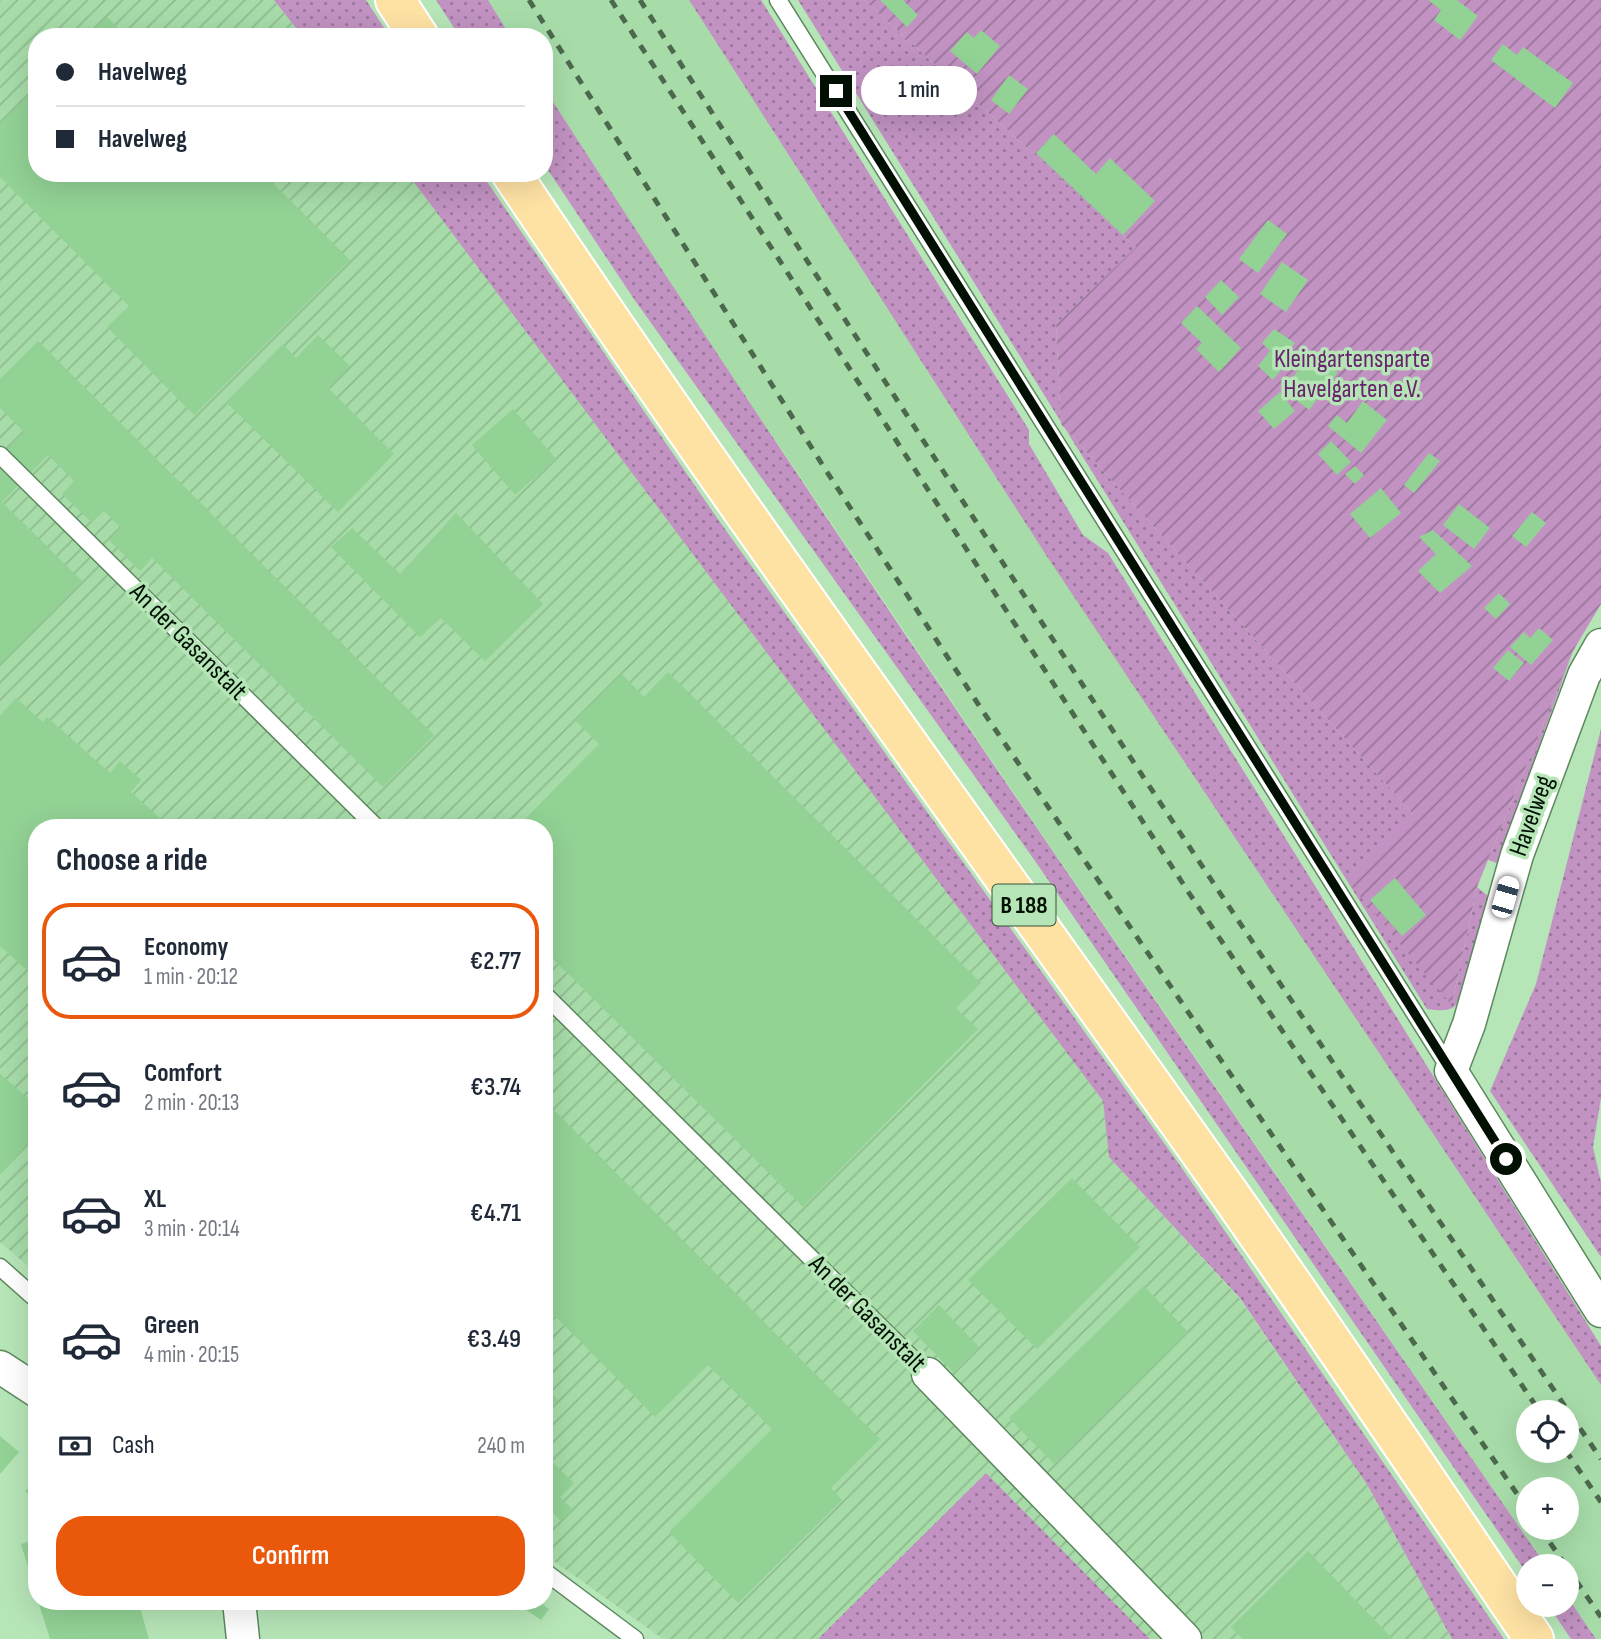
<!DOCTYPE html>
<html lang="en">
<head>
<meta charset="utf-8">
<style>
  body { margin:0; font-family:"Sofia Sans Condensed",sans-serif; background:#f2f2f3; color:#1f2937; height:100vh; display:flex; flex-direction:column; font-size:26px; white-space:nowrap }
  * { box-sizing:border-box; margin:0 }
  p { font-size:23px; color:#747a83 }
  .icon { flex:none; width:38px; height:38px; fill:none; stroke:currentColor; stroke-width:2; stroke-linecap:round; stroke-linejoin:round }
  .map { position:relative; flex:1; overflow:hidden }
  .sheet { position:absolute; left:28px; top:819px; width:525px; height:791px; display:flex; flex-direction:column; background:#fff; border-radius:28px; box-shadow:0 7px 28px #0002 }
  .sheet>* { flex:none }
  .guide { position:absolute; left:28px; top:28px; width:525px; height:154px; border-radius:28px; box-shadow:0 7px 28px #0002; display:grid; align-content:center; height:154px; padding:0 28px; background:#fff }
  .fabs { position:absolute; left:1516px; top:1400px; display:grid; gap:14px }
  .fabs a { display:grid; place-items:center; width:63px; height:63px; border-radius:50%; background:#fff; box-shadow:0 7px 28px #0002; font-size:35px }
  .end { position:absolute; width:32px; height:32px; margin:-16px; border:9px solid #021003; background:#fff; box-shadow:0 0 0 4px #fff }
  .from { border-radius:50% }
  .bubble { position:absolute; height:49px; border-radius:24px; background:#fff; box-shadow:0 7px 28px #0002; font-size:23px; font-weight:600; line-height:49px; text-align:center }
  .car { position:absolute; width:21px; height:42px; margin:-21px -10px; border-radius:9px; box-shadow:0 0 5px 2px #0007; background:linear-gradient(#fff 24%,#345 0 40%,#fff 0 76%,#345 0 86%,#fff 0) }
  .guide b { display:flex; align-items:center; gap:24px; height:66px; font-size:26px }
  .guide b+b { border-top:2px solid #e0e1e3 }
  .guide i { width:18px; height:18px; background:#1f2937 }
  ul { padding:0; list-style:none }
  li { display:flex; align-items:center; gap:21px; height:116px; margin:0 14px 10px; padding:0 14px; border:4px solid transparent; border-radius:28px }
  li div { flex:1 }
  li b { display:block; font-size:26px }
  li em { font-style:normal; font-weight:600 }
  li.current { border-color:#ea580c }
  li>.icon { width:63px; height:63px; stroke-width:1.5 }
  h2 { padding:0 28px; font-size:32px; line-height:84px }
  .pay { display:flex; align-items:center; gap:18px; height:77px; padding:0 28px; font-size:26px }
  .pay p { margin-inline-start:auto }
  .cta { display:flex; gap:14px; margin-top:auto; padding:14px 28px }
  .cta a { flex:1; height:80px; border-radius:28px; background:#ea580c; color:#fff; font-size:28px; font-weight:600; line-height:80px; text-align:center }
  .map>svg:first-child { display:block }
  .built { fill:#a7dca9; fill-rule:evenodd }
  .industrial { fill:url(#industrial-furrows) }
  .grass { fill:url(#grass-dots) }
  .garden { fill:url(#garden-furrows) }
  .building { fill:#92d295 }
  .lines { fill:none; stroke-linecap:round; stroke-linejoin:round }
  .lane-casing { stroke:#5c885e; stroke-width:19 }
  .street-casing { stroke:#5c885e; stroke-width:35 }
  .primary-casing { stroke:#fff; stroke-width:42 }
  .lane { stroke:#fff; stroke-width:16 }
  .street { stroke:#fff; stroke-width:32 }
  .primary { stroke:#fee2a4; stroke-width:38 }
  .rail { stroke:#4c684d; stroke-width:5; stroke-dasharray:9 9; stroke-linecap:butt }
  .route { stroke:#021003; stroke-width:9 }
  .labels { text-anchor:middle; dominant-baseline:central; stroke-width:7; stroke-linejoin:round; paint-order:stroke }
  .shield { fill:#b6e5b7; stroke:#385039; stroke-width:2 }
  .shield-label { font-size:24px; font-weight:bold; fill:#021003 }
  .park-label { font-size:26px; fill:#69236d; stroke:#b6e5b7 }
  .street-label { font-size:26px; fill:#021003; stroke:#b6e5b7 }
</style>
</head>
<body>
<div class="map">
<svg width="1601" height="1639" viewBox="0 0 1601 1639">
  <defs>
    <pattern id="industrial-furrows" width="10" height="10" patternUnits="userSpaceOnUse" patternTransform="scale(1.75)"><rect width="10" height="10" fill="#a7dca9"/><path d="M-1 1l2-2M0 10L10 0M9 11l2-2" fill="none" stroke="#8ebc90"/></pattern>
    <pattern id="grass-dots" width="8" height="8" patternUnits="userSpaceOnUse" patternTransform="scale(1.75)"><rect width="8" height="8" fill="#c192c2"/><path d="M2 2h.1M6 6h.1" fill="none" stroke="#9b769b" stroke-width="1.8" stroke-linecap="round"/></pattern>
    <pattern id="garden-furrows" width="10" height="10" patternUnits="userSpaceOnUse" patternTransform="scale(1.75)"><rect width="10" height="10" fill="#c192c2"/><path d="M-1 1l2-2M0 10L10 0M9 11l2-2" fill="none" stroke="#9b769b"/></pattern>
  </defs>
  <rect width="100%" height="100%" fill="#b6e5b7"/>
  <!-- built -->
  <path class="built" d="M488,0H689L1046,555L1601,1385V1639H1596L1566,1595V1566H1546L1035,824L660,269L544,88V37H511ZM1528,1412H1566V1451H1528ZM1528,1489H1566V1528H1528Z"/>
  <!-- industrial -->
  <path class="industrial" d="M0,0H274L303,37H37V173H407L1103,1101L1109,1157L1239,1298L1368,1486L1452,1639H1150L986,1473L818,1639H663L544,1554V828H37V1274L0,1242Z"/>
  <!-- grass -->
  <path class="grass" d="M274,0H366L390,37H303Z
    M436,0H488L511,37H460Z
    M689,0H761L1029,430V444L1083,535L1108,553L1601,1346V1385L1046,555Z
    M798,0H864L1136,247L1056,324L1061,424L1413,814L1453,999L1477,887L1488,896C1483,917 1467,996 1454,1007C1447,1012 1435,1010 1427,1009Z
    M544,88C866,589 1208,1076 1546,1566H1528V1575L1033,858L634,299L544,164Z
    M407,173H481L717,518L1179,1164L1504,1639H1452L1368,1486L1240,1298L1109,1157L1103,1101Z
    M1573,651L1497,863L1488,860Z
    M1601,729V1098L1593,1147L1601,1182V1257L1490,1091L1536,984Z
    M986,1473L1150,1639H818Z
    M1566,1595L1596,1639H1571L1548,1605H1566Z"/>
  <!-- garden -->
  <path class="garden" d="M864,0H1601V604L1573,651L1477,887L1453,999L1449,1002L1348,882L1413,814L1061,424L1056,324L1136,247Z"/>
  <!-- building -->
  <path class="building" d="M880,0H903L918,15L907,27Z
    M1428,0H1457L1478,16L1460,40L1434,20L1441,10Z
    M107,17L127,37H87Z
    M981,30L1000,46L977,74L950,51L967,32L974,38Z
    M1503,44L1517,55L1523,47L1573,83L1555,108L1491,60Z
    M1009,75L1028,89L1009,114L991,100Z
    M37,87V173H263L350,260L194,415L107,327L129,306L0,177V124Z
    M1054,134L1096,174L1110,158L1155,201L1123,235L1036,153Z
    M1268,220L1287,234L1258,273L1239,259Z
    M1282,262L1308,280L1286,312L1260,294Z
    M1221,280L1239,297L1222,315L1205,297Z
    M1197,306L1241,348L1219,372L1196,349L1202,343L1181,323Z
    M1274,329L1295,343L1277,364L1282,369L1273,380L1258,366L1270,351L1262,343Z
    M318,335L350,366L328,388L394,454L338,512L226,402L283,344L296,358Z
    M38,341L434,735L383,787L152,558L140,571L109,540L121,528L103,510L91,522L62,494L74,481L48,455L2,502L82,581L0,664V456L24,432L0,408V379Z
    M1312,352L1338,372L1309,410L1283,390Z
    M1280,392L1295,411L1274,429L1258,411Z
    M1363,401L1387,420L1361,453L1328,426L1337,415L1347,423Z
    M513,409L556,459L515,495L472,445Z
    M1331,441L1351,462L1337,475L1318,454Z
    M1429,453L1440,461L1414,493L1404,485Z
    M1355,466L1364,475L1355,484L1345,474Z
    M1381,488L1401,513L1370,538L1350,514Z
    M1459,504L1490,528L1474,549L1443,525Z
    M1532,512L1546,523L1526,547L1512,536Z
    M456,513L543,604L485,661L441,618L420,637L331,547L352,528L400,574Z
    M1433,530L1472,566L1440,593L1418,571L1436,554L1419,537Z
    M1499,593L1510,604L1496,619L1484,608Z
    M1539,628L1553,640L1531,665L1510,647L1524,632L1530,638Z
    M1508,650L1524,663L1509,681L1493,668Z
    M668,672L981,983L956,1008L978,1029L803,1207L544,950V828H516L599,744L575,720L622,674L644,697Z
    M16,698L43,722L47,717L110,773L120,761L141,780L131,792L171,828H37V979L0,946V716Z
    M1395,878L1426,915L1402,936L1370,900Z
    M0,1074L37,1106V1133L0,1175Z
    M544,1100L880,1439L831,1488L842,1500L738,1603L669,1532L772,1429L708,1365L655,1417L544,1305Z
    M1072,1178L1140,1247L1037,1349L968,1280Z
    M1144,1286L1188,1332L1054,1464L1009,1418Z
    M939,1305L979,1347L953,1372L913,1331Z
    M544,1386L558,1400L544,1413Z
    M0,1436L19,1452L0,1474Z
    M544,1454L574,1483L560,1497L573,1510L561,1521L544,1504Z
    M37,1480V1503L25,1491Z
    M37,1539V1594H36L21,1544Z
    M1308,1551L1393,1639H1243L1231,1627Z
    M38,1601H138L149,1639H50Z
    M525,1601H537L549,1609L541,1620L522,1607Z"/>
  <g class="lines">
    <!-- lane casing -->
    <g class="lane-casing">
      <path id="lane" d="M778,0L1451,1071
        M0,455L377,828
        M544,994L928,1374
        M0,1267L37,1300
        M544,1571L635,1639"/>
    </g>
    <!-- street casing -->
    <g class="street-casing">
      <path id="street" d="M1601,645L1584,675L1517,855L1469,1024L1451,1071L1601,1311
        M0,1367L37,1391
        M928,1374L1185,1639
        M239,1601L243,1639"/>
    </g>
    <!-- primary casing -->
    <g class="primary-casing">
      <path id="primary" d="M395,0L419,37
        M511,173C737,512 979,840 1214,1172C1323,1326 1428,1483 1534,1639"/>
    </g>
    <!-- lane -->
    <use href="#lane" class="lane"/>
    <!-- street -->
    <use href="#street" class="street"/>
    <!-- primary -->
    <use href="#primary" class="primary"/>
    <!-- rail -->
    <path class="rail" d="M529,0L827,472L982,710L1528,1510
      M611,0L1189,893L1540,1412
      M640,0C953,491 1272,978 1601,1459
      M1566,1451L1601,1502
      M1540,1528L1566,1566
      M1566,1566L1601,1617"/>
  </g>
  <g class="lines">
    <!-- route -->
    <path class="route" d="M836,91L1506,1159"/>
  </g>
  <g class="labels">
    <!-- shield labels -->
    <rect class="shield" x="992.5" y="884.5" width="63" height="41" rx="5"/>
    <g class="shield-label">
      <text x="1024" y="905">B 188</text>
    </g>
    <!-- park labels -->
    <g class="park-label">
      <text x="1352" y="359">Kleingartensparte<tspan x="1352" dy="30">Havelgarten e.V.</tspan></text>
    </g>
    <!-- street labels -->
    <g class="street-label">
      <text transform="translate(188 642) rotate(45)">An der Gasanstalt</text>
      <text transform="translate(1532 816) rotate(-70)">Havelweg</text>
      <text transform="translate(867 1314) rotate(45)">An der Gasanstalt</text>
    </g>
  </g>
</svg>
<div class="fabs">
<a><svg class="icon" aria-label="locate" viewBox="0 0 24 24"><circle cx="12" cy="12" r="6"/><path d="M12 2v4M12 18v4M2 12h4M18 12h4"/></svg></a>
<a>+</a>
<a>−</a>
</div>
<i class="end from" style="left:1506px;top:1159px"></i>
<i class="end" style="left:836px;top:91px"></i>
<div class="bubble" style="left:861px;top:66px;width:116px">1 min</div>
<i class="car" style="left:1505px;top:897px;rotate:16deg"></i>
<div class="guide">
<b><i class="from"></i>Havelweg</b>
<b><i></i>Havelweg</b>
</div>
<section class="sheet">
<h2>Choose a ride</h2>
<ul>
<li class="current"><svg class="icon" aria-label="car" viewBox="0 0 24 24"><path d="M5 17H2v-5l4-1 3-4h7l3 4 3 1v5h-3M9 17h6M6 11h13"/><circle cx="7" cy="17" r="2"/><circle cx="17" cy="17" r="2"/></svg><div><b>Economy</b><p>1 min · 20:12</p></div><em>€2.77</em></li>
<li><svg class="icon" aria-label="car" viewBox="0 0 24 24"><path d="M5 17H2v-5l4-1 3-4h7l3 4 3 1v5h-3M9 17h6M6 11h13"/><circle cx="7" cy="17" r="2"/><circle cx="17" cy="17" r="2"/></svg><div><b>Comfort</b><p>2 min · 20:13</p></div><em>€3.74</em></li>
<li><svg class="icon" aria-label="car" viewBox="0 0 24 24"><path d="M5 17H2v-5l4-1 3-4h7l3 4 3 1v5h-3M9 17h6M6 11h13"/><circle cx="7" cy="17" r="2"/><circle cx="17" cy="17" r="2"/></svg><div><b>XL</b><p>3 min · 20:14</p></div><em>€4.71</em></li>
<li><svg class="icon" aria-label="car" viewBox="0 0 24 24"><path d="M5 17H2v-5l4-1 3-4h7l3 4 3 1v5h-3M9 17h6M6 11h13"/><circle cx="7" cy="17" r="2"/><circle cx="17" cy="17" r="2"/></svg><div><b>Green</b><p>4 min · 20:15</p></div><em>€3.49</em></li>
</ul>
<div class="pay"><svg class="icon" aria-label="cash" viewBox="0 0 24 24"><path d="M3 7h18v10H3z"/><circle cx="12" cy="12" r="2"/></svg>Cash<p>240 m</p></div>
<div class="cta"><a>Confirm</a></div>
</section>
</div>
</body>
</html>
